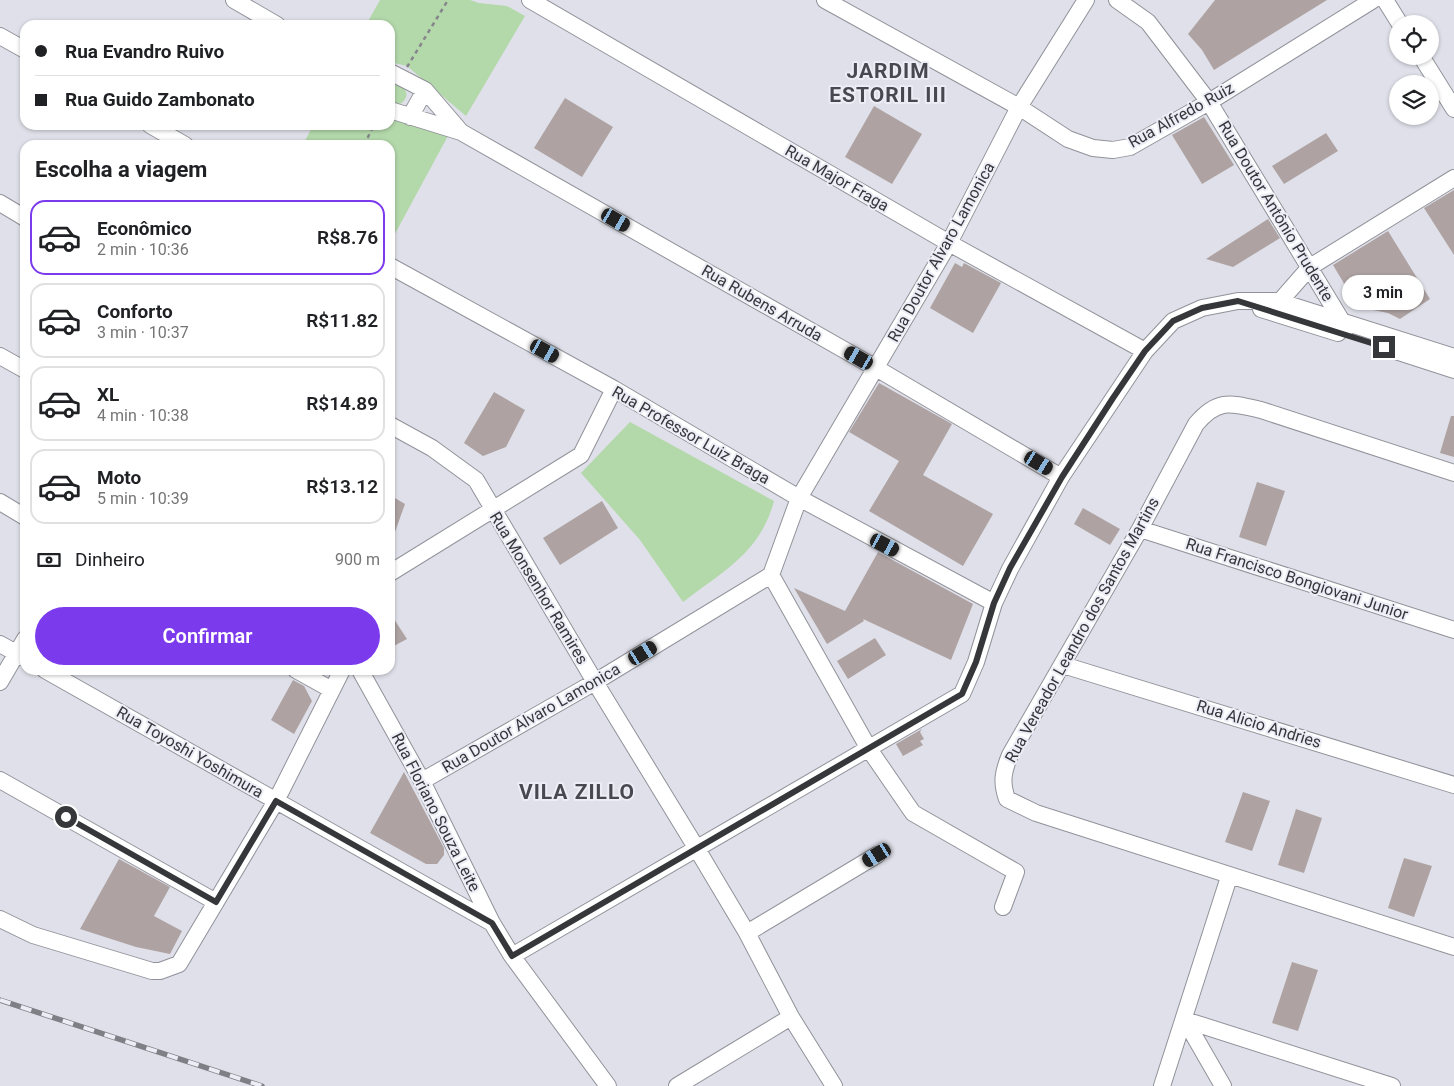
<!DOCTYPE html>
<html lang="pt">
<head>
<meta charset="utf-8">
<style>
  body { margin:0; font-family:Roboto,sans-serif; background:#f6f6f6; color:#202124; height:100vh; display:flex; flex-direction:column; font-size:19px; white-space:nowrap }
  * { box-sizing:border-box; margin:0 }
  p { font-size:16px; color:#757577 }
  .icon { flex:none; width:28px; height:28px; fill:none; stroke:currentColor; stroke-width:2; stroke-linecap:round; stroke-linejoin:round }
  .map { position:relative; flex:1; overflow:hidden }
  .side { position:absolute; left:20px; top:140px; width:375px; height:535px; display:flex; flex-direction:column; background:#fff; border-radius:15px; box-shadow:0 1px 4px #0004 }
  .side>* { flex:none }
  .hud { position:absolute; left:20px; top:20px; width:375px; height:110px; border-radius:15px; box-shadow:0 1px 4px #0004; display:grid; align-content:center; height:110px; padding:0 15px; background:#fff }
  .fabs { position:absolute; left:1389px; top:15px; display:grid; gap:10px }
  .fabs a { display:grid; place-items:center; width:50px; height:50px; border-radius:50%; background:#fff; box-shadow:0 1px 4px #0004; font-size:25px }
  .end { position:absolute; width:22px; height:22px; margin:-11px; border:6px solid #36373a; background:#fff; box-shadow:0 0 0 2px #fff }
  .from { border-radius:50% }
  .bubble { position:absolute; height:35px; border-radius:18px; background:#fff; box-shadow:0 1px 4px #0004; font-size:16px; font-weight:600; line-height:35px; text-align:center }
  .car { position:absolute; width:15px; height:30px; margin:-15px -8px; border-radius:6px; box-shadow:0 0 4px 1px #0007; background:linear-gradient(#222 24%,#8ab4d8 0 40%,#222 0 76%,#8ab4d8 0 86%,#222 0) }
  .hud b { display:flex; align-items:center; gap:18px; height:48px; font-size:19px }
  .hud b+b { border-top:1px solid #e0e0e0 }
  .hud i { width:12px; height:12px; background:#202124 }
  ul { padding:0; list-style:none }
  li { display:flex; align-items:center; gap:15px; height:75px; margin:0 10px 8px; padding:0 5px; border:2px solid #e0e0e0; border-radius:15px }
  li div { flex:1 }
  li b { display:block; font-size:19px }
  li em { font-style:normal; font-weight:600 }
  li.current { border-color:#7c3aed }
  li>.icon { width:45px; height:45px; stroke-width:1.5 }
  h2 { padding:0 15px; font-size:22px; line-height:60px }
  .pay { display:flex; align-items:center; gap:12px; height:55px; padding:0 15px; font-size:19px }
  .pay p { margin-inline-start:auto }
  .button { display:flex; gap:10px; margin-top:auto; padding:10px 15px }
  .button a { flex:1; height:58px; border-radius:30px; background:#7c3aed; color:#fff; font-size:20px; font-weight:600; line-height:58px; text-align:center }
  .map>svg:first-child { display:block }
  .green { fill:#b3d8aa }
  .building { fill:#aea3a2 }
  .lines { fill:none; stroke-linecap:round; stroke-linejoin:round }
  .minor-casing { stroke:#91929a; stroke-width:18 }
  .path { stroke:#85868b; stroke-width:2.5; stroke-dasharray:4 4; stroke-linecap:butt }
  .minor { stroke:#fff; stroke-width:16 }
  .rail-casing { stroke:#7f8085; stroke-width:5.5 }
  .rail { stroke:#ecedf6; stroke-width:4; stroke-dasharray:11; stroke-linecap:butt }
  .route { stroke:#36373a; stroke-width:6 }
  .labels { text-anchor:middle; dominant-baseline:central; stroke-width:4; stroke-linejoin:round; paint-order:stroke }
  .street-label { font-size:16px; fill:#36373a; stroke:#ecedf6 }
  .district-label { font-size:21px; font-weight:bold; letter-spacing:1px; fill:#484950; stroke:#ecedf6 }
</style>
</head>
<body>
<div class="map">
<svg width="1454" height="1086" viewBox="0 0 1454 1086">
  <rect width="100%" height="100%" fill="#dfe0e9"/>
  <!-- green -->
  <path class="green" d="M380,0H470L479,3L507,6L525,16L466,116L407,66L390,62V25H366Z
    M396,82C406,88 412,96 399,105L390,104V83Z
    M390,118L449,134L390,243V145H303L313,125H390Z
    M630,422L774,501C760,553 723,571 683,602L640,540L581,473Z"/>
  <!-- building -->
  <path class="building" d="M1215,0H1327L1214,70L1202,50L1188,34Z
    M565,98L613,127L582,177L534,148Z
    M874,106L922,134L892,184L845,157Z
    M1204,117L1234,165L1202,184L1172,135Z
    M1326,133L1338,151L1284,184L1272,166Z
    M1454,190V255L1424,208Z
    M1268,219L1280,238L1233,267L1206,259Z
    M1388,231L1430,299L1400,319L1388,313L1358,307L1333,265Z
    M955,263L962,267L964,263L1001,283L973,333L930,308Z
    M879,383L952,424L923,475L993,514L963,566L869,511L899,461L849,432Z
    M494,392L525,410L506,447L483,456L464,443Z
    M1451,416H1454V457L1440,453Z
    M1257,482L1285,491L1266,546L1239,537Z
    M390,495L405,504L391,543L390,542Z
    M602,501L618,528L560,565L543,538Z
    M1083,508L1120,529L1110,545L1074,524Z
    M878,552L973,604L951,660L863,619L864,621L827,644L794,588L845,611Z
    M390,613L407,639L390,648Z
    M875,638L886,655L848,679L837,661Z
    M293,680L304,686L312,701L294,734L271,720Z
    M922,729L920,732L924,739L920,741L923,745L903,756L896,744Z
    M404,772L444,848V855L437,864H426L370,833Z
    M1243,792L1270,801L1252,851L1225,842Z
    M1296,809L1322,818L1304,873L1278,865Z
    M1404,858L1432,866L1414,917L1388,908Z
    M119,859L170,887L154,916L182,931L170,954L136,947L80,929Z
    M1292,962L1318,970L1298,1031L1272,1023Z"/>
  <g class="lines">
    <!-- minor casing -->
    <g class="minor-casing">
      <path id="minor" d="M234,0L277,25
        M530,0L949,243L1145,351
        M825,0L1019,107L1068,139L1093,148L1113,150L1130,147L1209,102L1373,0
        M1117,0L1148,22L1209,102L1346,328
        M1385,0L1400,24
        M0,36L25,50
        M1421,56L1454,109
        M390,72L425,90L461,132
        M390,110L461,132L876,368L1061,477
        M410,117L425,90
        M150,125L185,145
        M0,203L25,218
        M390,266L614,389L799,498L994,603
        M1274,308L1310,267L1454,178
        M1261,309L1338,333
        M1383,347L1454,370
        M0,356L25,370
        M390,425L432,448L476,480L595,682L697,849L747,933L791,1017L834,1086
        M1454,473L1261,410C1231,403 1218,398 1196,424L1140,529L1010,755C1003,772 1001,782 1007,799L1036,813L1454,947
        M0,502L25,517
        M1140,529L1454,630
        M390,573L581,455L614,389
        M771,575L869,749L913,813L1016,872L1003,907
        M0,644L25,658
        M1063,665L1454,785
        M45,670L492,923
        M296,670L332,690
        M360,670L422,781L492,923L512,956L608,1086
        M0,682L25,639
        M0,780L216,902
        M422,781L595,682L771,575L799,498L949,243L1019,107L1086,0
        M0,919L33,935L152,971H160L179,964L276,801L342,670
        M747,933L877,855
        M512,956L962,694L976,662L994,603L1010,569L1061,477L1145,351L1173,321L1202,308L1238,301H1278L1454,357
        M1185,1020L1392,1086
        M1185,1020L1223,1086
        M677,1086L791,1017
        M1162,1086L1229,877"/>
    </g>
    <!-- path -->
    <path class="path" d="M407,67L448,0
      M364,145L374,125"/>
    <!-- minor -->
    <use href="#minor" class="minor"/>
    <!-- rail casing -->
    <g class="rail-casing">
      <path id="rail" d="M0,1000L262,1086"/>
    </g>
    <!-- rail -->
    <use href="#rail" class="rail"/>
  </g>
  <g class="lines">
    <!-- route -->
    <path class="route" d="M66,817L216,902L276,801L492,923L512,956L962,694L976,662L994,603L1010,568L1062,477L1113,398L1145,351L1173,321L1202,308L1238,301L1384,347"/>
  </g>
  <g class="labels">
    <!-- street labels -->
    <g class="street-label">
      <text transform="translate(1181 115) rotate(-29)">Rua Alfredo Ruiz</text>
      <text transform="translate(837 178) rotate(30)">Rua Major Fraga</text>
      <text transform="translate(1276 211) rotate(59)">Rua Doutor Antônio Prudente</text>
      <text transform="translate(941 252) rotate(-61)">Rua Doutor Alvaro Lamonica</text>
      <text transform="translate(762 303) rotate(30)">Rua Rubens Arruda</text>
      <text transform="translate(691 435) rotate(30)">Rua Professor Luiz Braga</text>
      <text transform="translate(1297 579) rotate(18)">Rua Francisco Bongiovani Junior</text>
      <text transform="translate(539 588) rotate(59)">Rua Monsenhor Ramires</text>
      <text transform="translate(1082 630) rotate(-61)">Rua Vereador Leandro dos Santos Martins</text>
      <text transform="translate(531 718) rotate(-30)">Rua Doutor Alvaro Lamonica</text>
      <text transform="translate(1259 724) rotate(17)">Rua Alicio Andries</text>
      <text transform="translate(190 752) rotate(30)">Rua Toyoshi Yoshimura</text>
      <text transform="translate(436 812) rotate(63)">Rua Floriano Souza Leite</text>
    </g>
    <!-- district labels -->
    <g class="district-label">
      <text x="888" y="71">JARDIM<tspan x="888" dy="24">ESTORIL III</tspan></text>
      <text x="577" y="792">VILA ZILLO</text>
    </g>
  </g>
</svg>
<div class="fabs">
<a><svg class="icon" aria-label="locate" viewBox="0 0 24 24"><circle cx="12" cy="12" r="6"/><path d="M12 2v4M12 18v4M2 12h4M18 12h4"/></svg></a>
<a><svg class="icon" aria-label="layers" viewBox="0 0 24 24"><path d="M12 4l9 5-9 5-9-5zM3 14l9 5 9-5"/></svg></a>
</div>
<i class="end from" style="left:66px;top:817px"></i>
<i class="end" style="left:1384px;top:347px"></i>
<div class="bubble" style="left:1342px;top:275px;width:82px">3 min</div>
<i class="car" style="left:616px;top:220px;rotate:120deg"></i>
<i class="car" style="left:545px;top:351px;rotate:119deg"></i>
<i class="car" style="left:859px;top:358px;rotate:300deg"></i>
<i class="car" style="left:1039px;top:463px;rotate:121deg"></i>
<i class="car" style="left:885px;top:545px;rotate:118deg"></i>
<i class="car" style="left:643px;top:653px;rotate:59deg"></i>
<i class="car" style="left:877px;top:855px;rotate:239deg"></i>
<div class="hud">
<b><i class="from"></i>Rua Evandro Ruivo</b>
<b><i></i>Rua Guido Zambonato</b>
</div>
<section class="side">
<h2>Escolha a viagem</h2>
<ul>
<li class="current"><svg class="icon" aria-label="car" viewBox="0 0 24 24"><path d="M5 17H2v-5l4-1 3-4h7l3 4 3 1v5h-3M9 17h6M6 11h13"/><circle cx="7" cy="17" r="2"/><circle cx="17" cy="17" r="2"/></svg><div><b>Econômico</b><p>2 min · 10:36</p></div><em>R$8.76</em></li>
<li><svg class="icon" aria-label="car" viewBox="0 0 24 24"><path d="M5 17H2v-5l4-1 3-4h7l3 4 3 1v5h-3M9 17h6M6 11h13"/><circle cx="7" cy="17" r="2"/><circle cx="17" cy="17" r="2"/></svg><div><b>Conforto</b><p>3 min · 10:37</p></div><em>R$11.82</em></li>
<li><svg class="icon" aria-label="car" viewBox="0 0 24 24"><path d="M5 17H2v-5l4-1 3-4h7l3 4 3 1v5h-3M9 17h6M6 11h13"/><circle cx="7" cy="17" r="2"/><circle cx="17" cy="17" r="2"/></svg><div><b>XL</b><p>4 min · 10:38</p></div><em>R$14.89</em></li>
<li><svg class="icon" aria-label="car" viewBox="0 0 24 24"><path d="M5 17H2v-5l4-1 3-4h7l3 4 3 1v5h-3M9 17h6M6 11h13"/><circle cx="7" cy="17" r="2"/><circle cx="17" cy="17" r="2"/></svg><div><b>Moto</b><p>5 min · 10:39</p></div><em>R$13.12</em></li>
</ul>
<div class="pay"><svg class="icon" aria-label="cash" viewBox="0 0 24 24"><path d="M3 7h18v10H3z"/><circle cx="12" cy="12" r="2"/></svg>Dinheiro<p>900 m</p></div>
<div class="button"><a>Confirmar</a></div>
</section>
</div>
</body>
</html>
